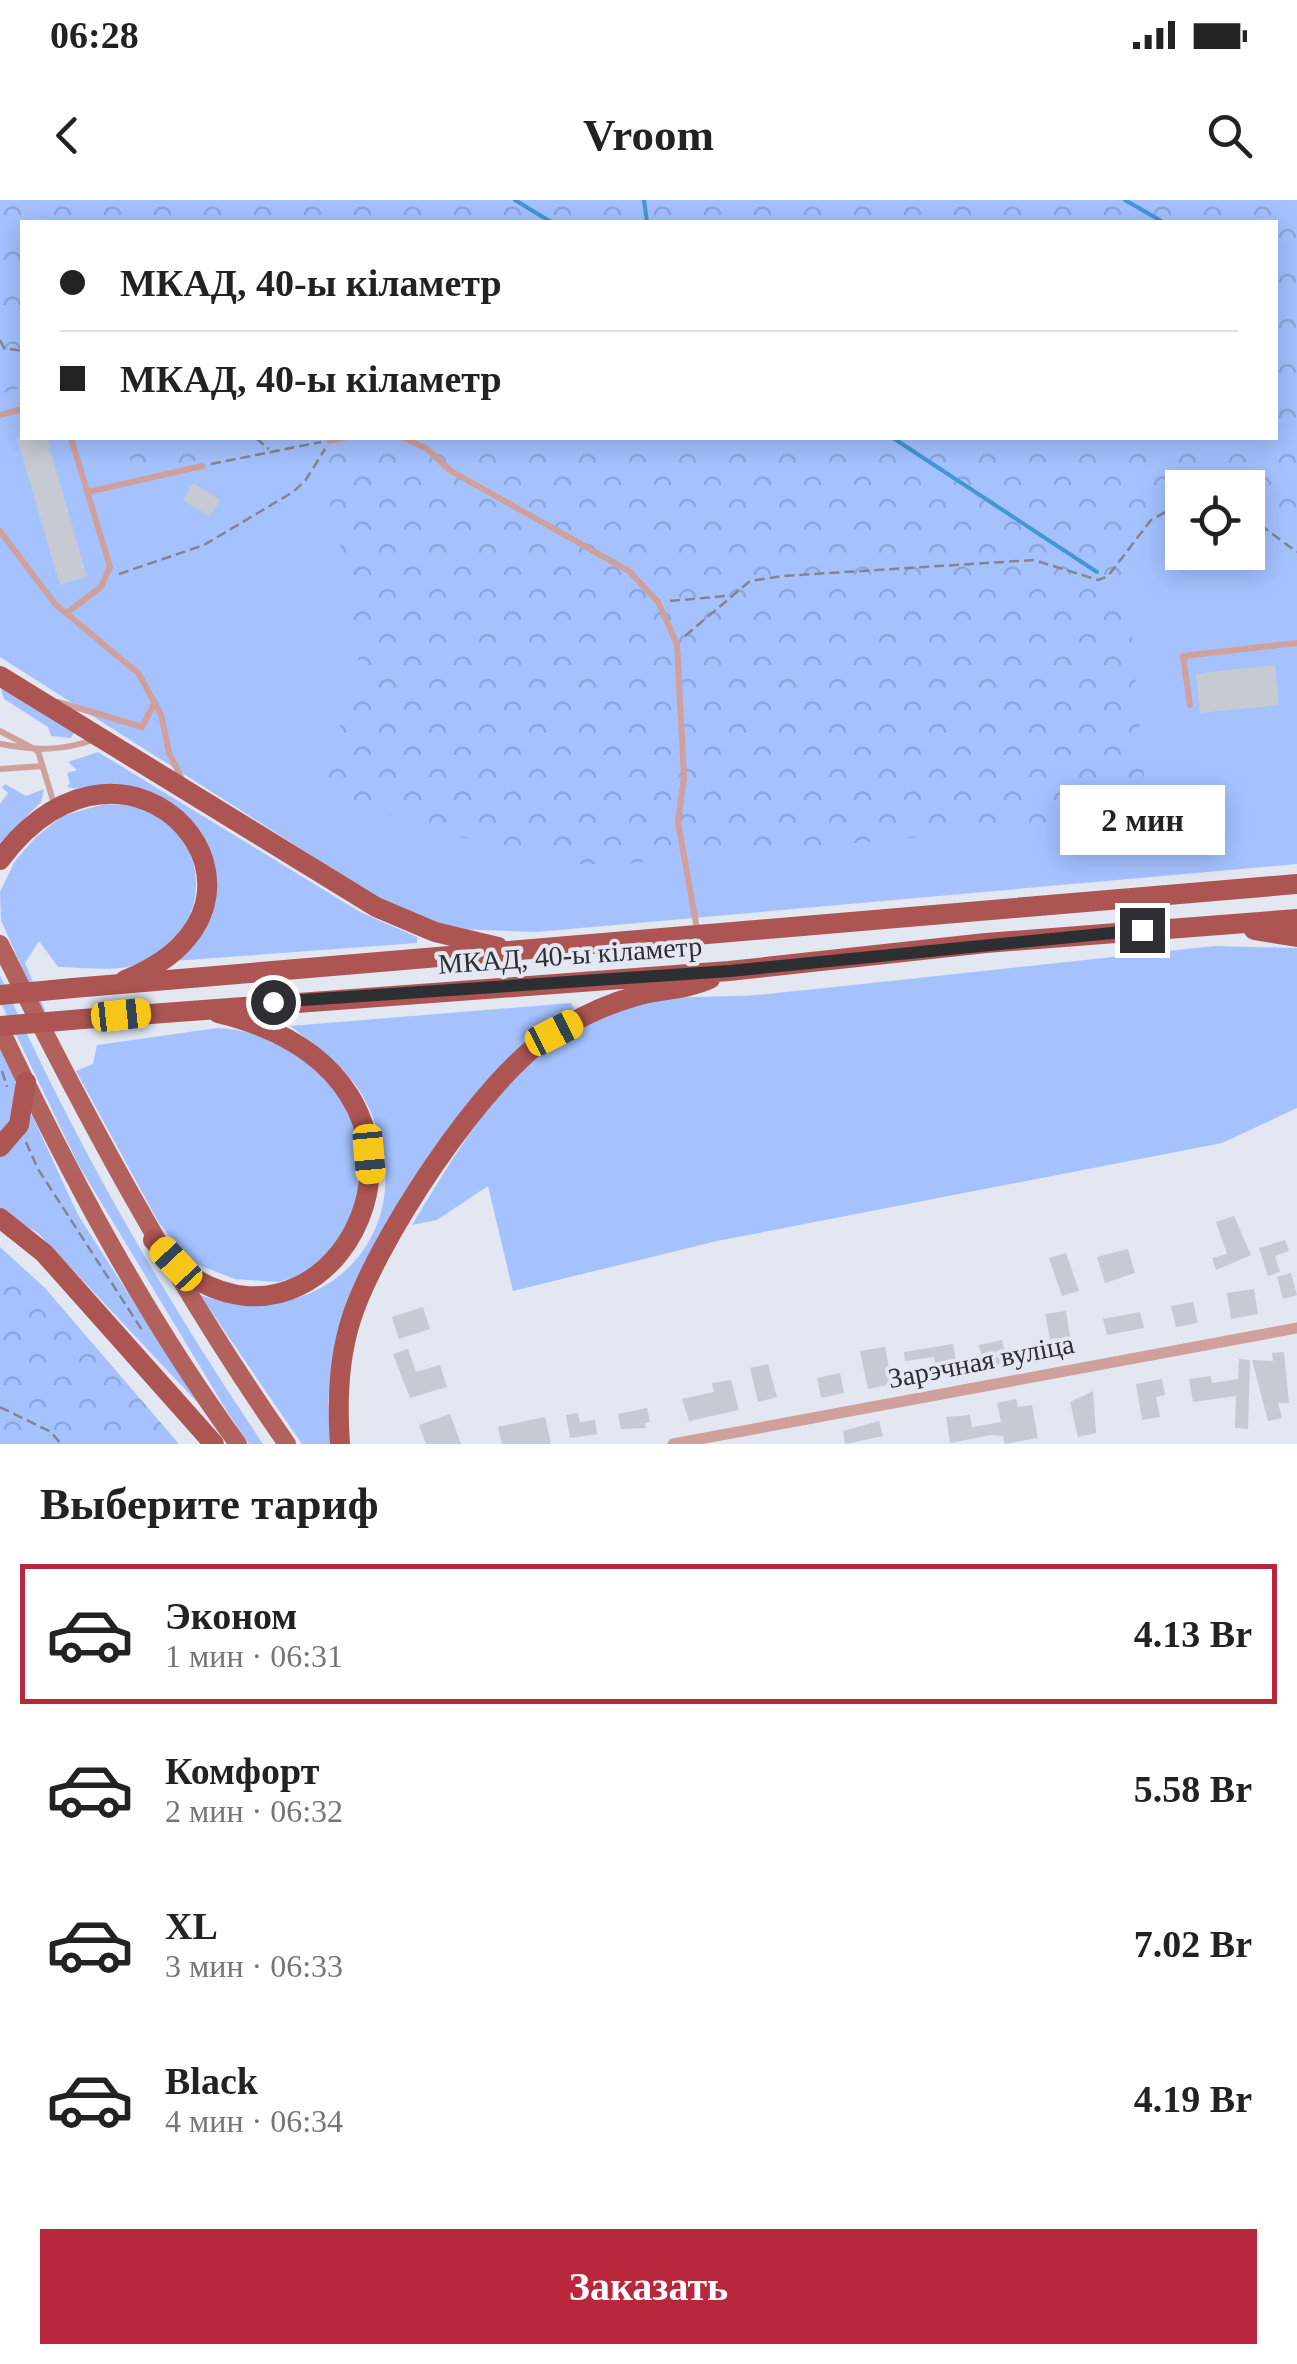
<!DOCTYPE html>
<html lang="ru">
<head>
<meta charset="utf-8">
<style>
  body { margin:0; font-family:"Times New Roman",serif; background:#f6f6f6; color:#222; height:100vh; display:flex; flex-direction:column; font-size:38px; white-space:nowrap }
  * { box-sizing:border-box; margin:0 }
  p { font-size:32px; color:#767676 }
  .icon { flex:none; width:55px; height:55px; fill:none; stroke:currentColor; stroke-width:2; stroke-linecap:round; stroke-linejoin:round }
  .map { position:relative; height:1244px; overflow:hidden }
  .sheet { display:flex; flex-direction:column; background:#fff; flex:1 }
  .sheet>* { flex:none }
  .guide { position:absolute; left:20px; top:20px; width:1258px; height:220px; border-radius:0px; box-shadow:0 5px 25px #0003; display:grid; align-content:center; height:220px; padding:0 40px; background:#fff }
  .controls { position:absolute; left:1165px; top:270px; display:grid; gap:20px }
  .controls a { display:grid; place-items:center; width:100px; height:100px; border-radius:0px; background:#fff; box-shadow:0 5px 25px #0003; font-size:50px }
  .end { position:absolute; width:45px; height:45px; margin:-22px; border:12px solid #2d2f33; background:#fff; box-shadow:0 0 0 5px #fff }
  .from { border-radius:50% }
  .bubble { position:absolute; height:70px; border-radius:0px; background:#fff; box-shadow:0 5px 25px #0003; font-size:32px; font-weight:800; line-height:70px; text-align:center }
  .car { position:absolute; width:30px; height:60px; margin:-30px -15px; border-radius:12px; box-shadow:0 0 8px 2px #0007; background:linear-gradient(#f5c518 24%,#345 0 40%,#f5c518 0 76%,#345 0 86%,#f5c518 0) }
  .guide b { display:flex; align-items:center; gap:35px; height:95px; font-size:38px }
  .guide b+b { border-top:2px solid #e0e0e0 }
  .guide i { width:25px; height:25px; background:#222 }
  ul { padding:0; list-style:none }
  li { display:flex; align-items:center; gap:30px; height:140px; margin:0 20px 15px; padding:0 20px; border:5px solid transparent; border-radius:0px }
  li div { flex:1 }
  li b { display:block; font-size:38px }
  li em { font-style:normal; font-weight:800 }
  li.selected { border-color:#b8273b }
  li>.icon { width:90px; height:90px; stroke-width:1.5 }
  h2 { padding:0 40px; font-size:45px; line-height:120px }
  .action { display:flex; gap:20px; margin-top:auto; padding:20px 40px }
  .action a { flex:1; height:115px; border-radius:0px; background:#b8273b; color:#fff; font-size:40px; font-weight:800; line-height:115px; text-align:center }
  .status { display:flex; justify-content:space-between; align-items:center; height:70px; padding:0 50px; background:#fff; direction:ltr }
  .status svg { height:28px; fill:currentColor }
  header { display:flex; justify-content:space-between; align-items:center; height:130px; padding:0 40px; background:#fff; font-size:45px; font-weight:800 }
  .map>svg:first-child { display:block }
  .green { fill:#a5c2ff; fill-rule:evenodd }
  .forest { fill:url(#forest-crowns) }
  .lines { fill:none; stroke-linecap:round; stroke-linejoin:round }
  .stream { stroke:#4397d7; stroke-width:4 }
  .building { fill:#c5cad3 }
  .path { stroke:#82868c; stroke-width:2.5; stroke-dasharray:10 5; stroke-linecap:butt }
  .service { stroke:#cfa09c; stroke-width:6 }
  .minor { stroke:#cfa09c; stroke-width:11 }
  .primary { stroke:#b3615d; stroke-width:18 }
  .trunk { stroke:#ad5552; stroke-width:20 }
  .trunk-bridge { stroke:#ad5552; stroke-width:20 }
  .route { stroke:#2d2f33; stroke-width:12 }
  .labels { text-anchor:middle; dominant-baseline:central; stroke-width:8; stroke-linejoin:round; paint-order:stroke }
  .street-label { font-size:28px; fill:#2d2f33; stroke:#e2e7f1 }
</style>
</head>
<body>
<div class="status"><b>06:28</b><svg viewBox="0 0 49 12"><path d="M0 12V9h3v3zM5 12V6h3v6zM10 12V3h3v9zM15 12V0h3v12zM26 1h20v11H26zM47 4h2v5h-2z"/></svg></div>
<header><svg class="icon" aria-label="back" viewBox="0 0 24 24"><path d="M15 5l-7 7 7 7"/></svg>Vroom<svg class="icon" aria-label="search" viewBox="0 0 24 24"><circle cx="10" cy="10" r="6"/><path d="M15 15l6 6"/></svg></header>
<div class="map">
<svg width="1297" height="1244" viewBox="0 0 1297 1244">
  <defs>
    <pattern id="forest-crowns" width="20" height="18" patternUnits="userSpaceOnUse" patternTransform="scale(2.5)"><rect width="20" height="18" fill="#a5c2ff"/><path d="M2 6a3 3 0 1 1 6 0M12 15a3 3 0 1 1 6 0" fill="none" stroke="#8ea7db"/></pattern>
  </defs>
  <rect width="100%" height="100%" fill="#e2e7f1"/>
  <!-- green -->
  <path class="green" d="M0,0H1297V664L536,732L454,729L394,708L0,457ZM22,22H1275V238H22ZM1182,288H1248V352H1182Z
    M0,485L75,530L71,538L51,536L48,527L4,499Z
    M98,552L360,712L417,737V743L173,761C185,744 205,723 212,704C228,655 188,604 143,590C117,582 91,593 67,587L70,583L67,573L77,570L68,562Z
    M5,584L26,596L44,589L41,602L0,643V604L8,593L2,588Z
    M104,604C118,605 138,604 150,611C222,648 206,749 127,767C106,771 80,767 58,767L39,741L25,763L71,872L68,873L1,720L0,692L15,661L35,638L62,616Z
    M1214,746L1297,748V908L1222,943L717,1041L513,1091L488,986L437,1020L412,1025C463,942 513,850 609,811C657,791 717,800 767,794C916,779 1065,762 1214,746Z
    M0,775C73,940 162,1094 263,1244H249L225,1208L78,964L0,801Z
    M571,803L574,809L568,815C449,880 393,1042 333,1159L328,1201L331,1244H302L200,1095C330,1137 429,1025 366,902C349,869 319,848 290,826Z
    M217,828C281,830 344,877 364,939C370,956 356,1011 353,1032L301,1076L278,1082L235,1079L191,1062L159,1023L76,871L93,864L97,845Z
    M0,845C20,888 25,896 0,938Z
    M32,915L78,1015L198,1203L39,1034L0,1010V956Z"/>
  <!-- forest -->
  <path class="forest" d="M0,0H1297V339L1280,323L1248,307V288H1182V298C1151,311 1138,330 1125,361L1145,586L1134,613L1121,619L623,664H565L524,656L349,602L326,577L359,456L345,364L322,271L308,246L289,238L144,273L135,271L121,238H1275V22H22V187L0,194Z
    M0,1047L45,1088L179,1244H0Z"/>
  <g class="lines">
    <!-- stream -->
    <path class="stream" d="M515,0L551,22
      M644,0L647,22
      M1125,0L1163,22
      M893,238L1097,372"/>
  </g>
  <!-- building -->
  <path class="building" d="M17,238H47L87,377L60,385Z
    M193,283L220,300L210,317L183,300Z
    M1275,465L1279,505L1200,513L1196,474Z
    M1234,1016L1251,1055L1216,1070L1212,1058L1227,1054L1216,1022Z
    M1285,1040L1289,1051L1275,1056L1280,1072L1268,1076L1259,1048Z
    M1128,1049L1135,1073L1105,1083L1097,1057Z
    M1066,1053L1079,1091L1062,1096L1049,1058Z
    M1291,1073L1297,1095L1283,1099L1277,1077Z
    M1254,1089L1258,1114L1231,1119L1227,1093Z
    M1193,1102L1198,1123L1176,1127L1171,1106Z
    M423,1107L430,1129L399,1139L392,1117Z
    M1066,1111L1070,1137L1050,1139L1045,1114Z
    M1140,1112L1144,1128L1107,1135L1103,1119Z
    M1002,1140L1007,1163L984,1168L979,1145Z
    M953,1144L958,1171L937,1174L934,1157L905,1161L904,1152Z
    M885,1147L892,1184L868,1189L860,1151Z
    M408,1149L416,1172L440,1165L447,1187L410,1198L393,1154Z
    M1284,1152L1289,1203H1278L1282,1218L1268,1221L1252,1160L1273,1161L1272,1153Z
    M1239,1159L1250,1160L1248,1229L1235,1228L1236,1196L1193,1202L1189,1179L1211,1176L1212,1183L1238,1179Z
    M768,1164L777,1197L758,1202L750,1168Z
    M840,1173L844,1193L821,1198L817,1178Z
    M1162,1179L1165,1195L1156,1197L1160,1217L1142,1220L1136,1184Z
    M731,1180L739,1210L689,1221L682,1199L714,1192L712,1183Z
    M1093,1191L1096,1233L1078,1237L1070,1202Z
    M1016,1199L1018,1207L1032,1205L1038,1238L1005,1244L1003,1236L991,1235L950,1243L946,1217L970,1215L972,1227L1001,1222L997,1203Z
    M647,1208L650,1222L645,1223L646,1228L621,1229L618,1214Z
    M578,1213L580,1222L595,1220L597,1234L570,1238L566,1215Z
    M450,1214L461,1244H426L419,1225Z
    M545,1217L551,1244H502L498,1227Z
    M879,1221L883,1236L845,1244L843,1231Z"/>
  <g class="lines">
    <!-- path -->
    <path class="path" d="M0,140L4,148L22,151
      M256,238L269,249
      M211,264L321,242
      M1248,316L1297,352
      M119,374L204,345L293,292L305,281L325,249
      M670,401L726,396
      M685,436L750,381L783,376L1034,360L1098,380L1108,376L1151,320L1182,303
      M2,871L7,887
      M26,942L38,969L142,1130
      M0,1207L51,1232L61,1244"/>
    <!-- service -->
    <path class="service" d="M0,215L22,209
      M404,238L427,249L451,271L629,371L658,402L677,444L684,577L678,622L697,729
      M329,241L344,238
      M88,292L202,266
      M0,331L55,404L138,473L161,514L169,553L183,581
      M69,411L101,387L110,367L71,238
      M58,502L142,527L155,502
      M1190,505L1183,456L1297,443
      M0,531L38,551L55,607
      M1,544C37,551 62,551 96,539
      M0,569L42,566"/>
    <!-- minor -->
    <path class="minor" d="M673,1244L1297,1128"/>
    <!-- primary -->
    <path class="primary" d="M0,744C86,918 176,1085 287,1244
      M0,828C68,972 144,1115 238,1244"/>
    <!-- trunk -->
    <path class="trunk" d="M0,476L376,707L435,732L498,747
      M0,660C130,485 317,704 125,780
      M1254,730L1297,737
      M73,788L1297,684
      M83,819L729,771L986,743L1297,719
      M0,947L19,925L26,882
      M0,1018L44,1053L214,1244
      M153,1040C165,1053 177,1068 192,1077C347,1174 487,878 218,813
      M340,1244C337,1203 338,1163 350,1123C372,1047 484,875 553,834C578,818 607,804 636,796C661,789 686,790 710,779"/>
    <!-- trunk-bridge -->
    <path class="trunk-bridge" d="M0,795L73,788
      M0,826L83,819"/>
  </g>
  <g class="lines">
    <!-- route -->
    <path class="route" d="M273,802L730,771L1142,730"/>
  </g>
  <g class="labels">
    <!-- street labels -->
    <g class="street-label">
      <text transform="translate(570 755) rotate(-4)">МКАД, 40-ы кіламетр</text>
      <text transform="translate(981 1161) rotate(-11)">Зарэчная вуліца</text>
    </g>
  </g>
</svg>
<div class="controls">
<a><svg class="icon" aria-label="locate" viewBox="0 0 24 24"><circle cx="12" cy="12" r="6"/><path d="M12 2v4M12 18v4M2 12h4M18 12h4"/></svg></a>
</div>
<i class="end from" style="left:273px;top:802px"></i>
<i class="end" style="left:1142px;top:730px"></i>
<div class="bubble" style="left:1060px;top:585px;width:165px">2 мин</div>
<i class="car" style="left:121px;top:815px;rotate:84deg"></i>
<i class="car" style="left:554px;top:833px;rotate:63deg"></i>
<i class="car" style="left:369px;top:954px;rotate:175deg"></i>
<i class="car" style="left:176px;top:1064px;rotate:317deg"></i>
<div class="guide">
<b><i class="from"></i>МКАД, 40-ы кіламетр</b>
<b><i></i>МКАД, 40-ы кіламетр</b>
</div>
</div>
<section class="sheet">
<h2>Выберите тариф</h2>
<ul>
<li class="selected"><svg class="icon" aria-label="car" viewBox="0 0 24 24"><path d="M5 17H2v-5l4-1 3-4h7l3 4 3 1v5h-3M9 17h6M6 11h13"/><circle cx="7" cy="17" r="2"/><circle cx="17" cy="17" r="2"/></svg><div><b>Эконом</b><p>1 мин · 06:31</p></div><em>4.13 Br</em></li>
<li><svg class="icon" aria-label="car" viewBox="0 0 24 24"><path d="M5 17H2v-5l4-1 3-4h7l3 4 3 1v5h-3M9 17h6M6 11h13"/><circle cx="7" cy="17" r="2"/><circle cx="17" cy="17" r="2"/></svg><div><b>Комфорт</b><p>2 мин · 06:32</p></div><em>5.58 Br</em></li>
<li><svg class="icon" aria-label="car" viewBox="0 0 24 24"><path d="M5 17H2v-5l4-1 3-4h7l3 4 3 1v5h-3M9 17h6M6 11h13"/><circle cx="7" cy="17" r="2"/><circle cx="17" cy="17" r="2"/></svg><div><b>XL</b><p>3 мин · 06:33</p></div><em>7.02 Br</em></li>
<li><svg class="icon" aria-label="car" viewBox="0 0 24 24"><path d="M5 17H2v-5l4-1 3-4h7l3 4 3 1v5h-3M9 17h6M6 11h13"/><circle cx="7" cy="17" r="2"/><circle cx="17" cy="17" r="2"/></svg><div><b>Black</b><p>4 мин · 06:34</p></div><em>4.19 Br</em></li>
</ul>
<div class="action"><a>Заказать</a></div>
</section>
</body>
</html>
